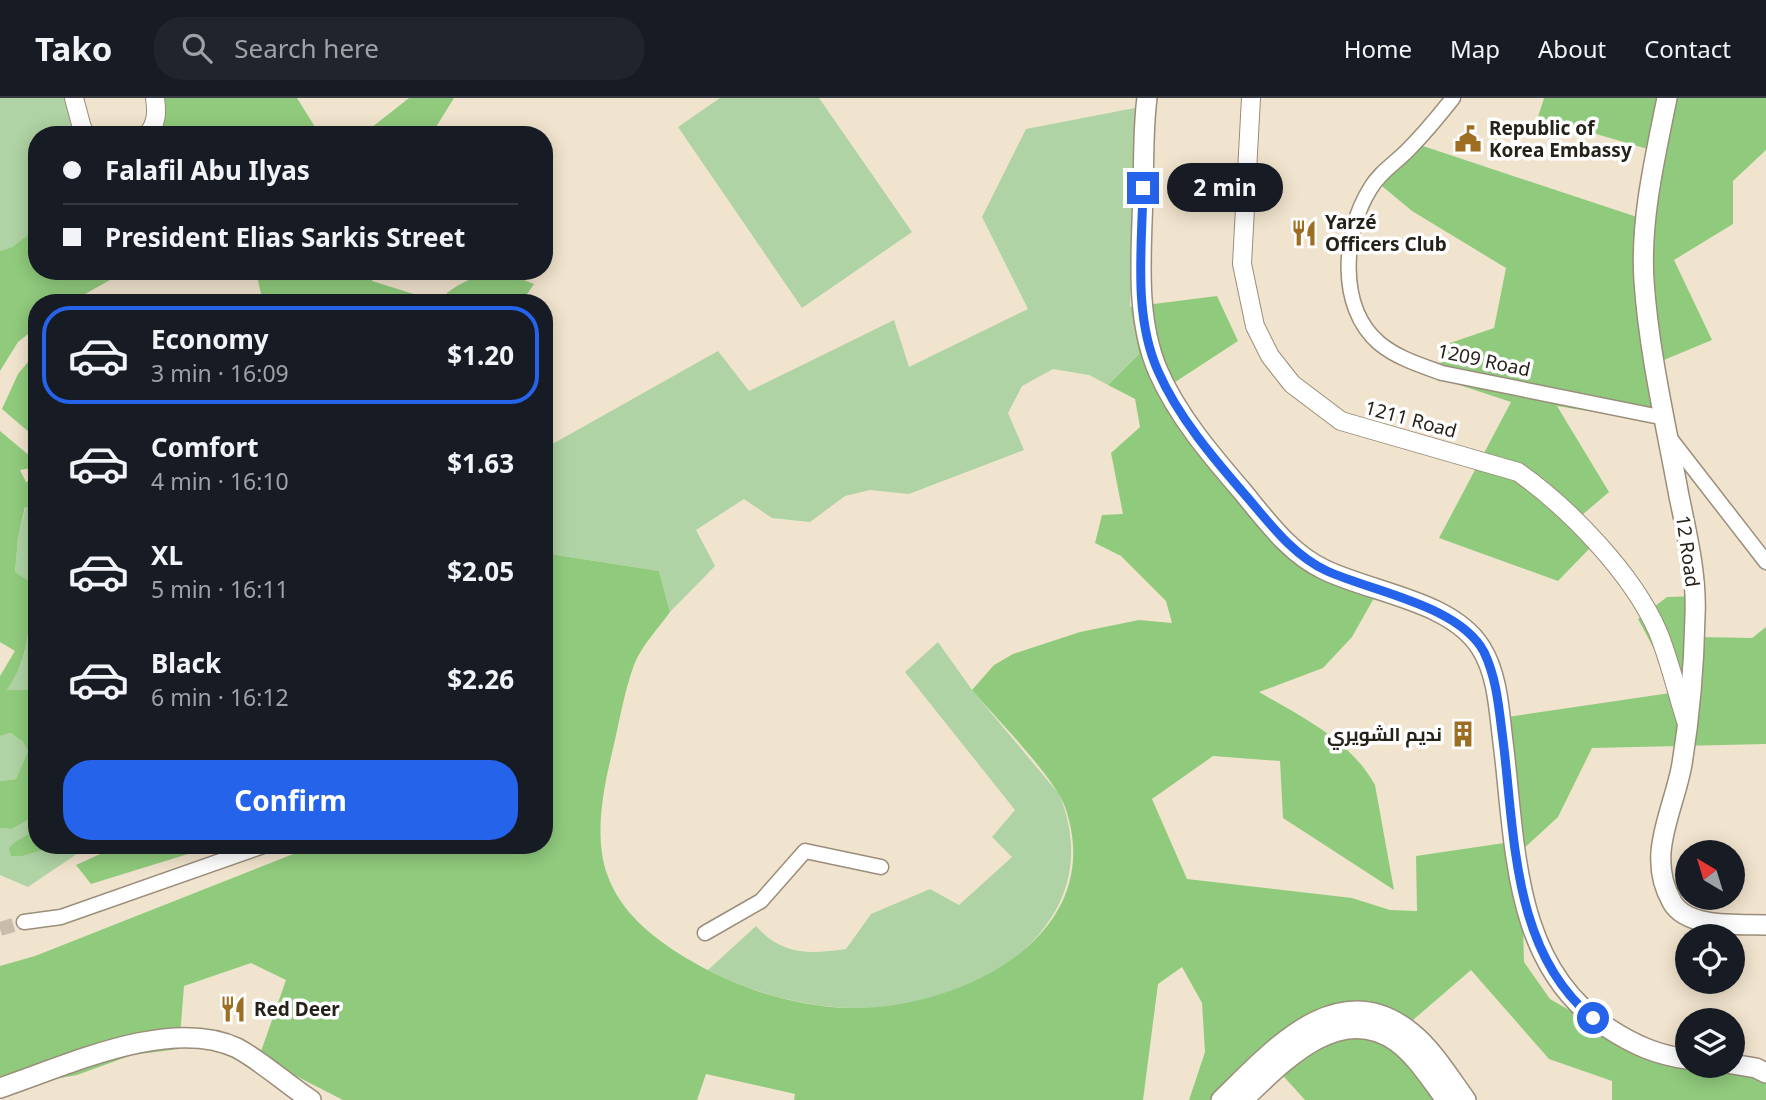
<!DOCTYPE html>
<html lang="en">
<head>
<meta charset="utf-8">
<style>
  body { margin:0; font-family:"Noto Sans",Cairo,sans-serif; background:#20242c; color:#f1f3f6; height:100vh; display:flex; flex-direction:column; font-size:26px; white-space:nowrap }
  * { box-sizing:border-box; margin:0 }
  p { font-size:23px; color:#9ea1a6 }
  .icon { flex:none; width:38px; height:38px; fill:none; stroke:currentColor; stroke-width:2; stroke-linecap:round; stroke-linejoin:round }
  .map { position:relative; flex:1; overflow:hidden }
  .drawer { position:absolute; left:28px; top:196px; width:525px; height:560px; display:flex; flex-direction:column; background:#171b24; border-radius:28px; box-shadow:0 4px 18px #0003 }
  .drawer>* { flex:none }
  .top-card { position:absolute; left:28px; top:28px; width:525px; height:154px; border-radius:28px; box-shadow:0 4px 18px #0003; display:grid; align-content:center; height:154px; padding:0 35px; background:#171b24 }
  .needle { width:46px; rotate:322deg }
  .controls { position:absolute; left:1675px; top:742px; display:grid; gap:14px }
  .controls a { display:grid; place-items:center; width:70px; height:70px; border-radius:50%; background:#171b24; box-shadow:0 4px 18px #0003; font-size:35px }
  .end { position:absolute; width:32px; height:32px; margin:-16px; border:9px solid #2563eb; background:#fff; box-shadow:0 0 0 4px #fff }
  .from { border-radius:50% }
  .bubble { position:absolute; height:49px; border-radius:24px; background:#171b24; box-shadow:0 4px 18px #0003; font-size:23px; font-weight:700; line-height:49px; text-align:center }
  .top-card b { display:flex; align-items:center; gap:24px; height:66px; font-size:26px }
  .top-card b+b { border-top:2px solid #363941 }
  .top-card i { width:18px; height:18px; background:#f1f3f6 }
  ul { padding:12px 0 0; list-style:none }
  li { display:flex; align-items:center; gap:21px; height:98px; margin:0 14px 10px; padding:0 21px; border:4px solid transparent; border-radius:28px }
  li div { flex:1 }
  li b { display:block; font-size:26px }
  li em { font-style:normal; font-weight:700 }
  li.current { border-color:#2563eb }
  li>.icon { width:63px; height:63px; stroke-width:1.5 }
  .action { display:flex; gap:14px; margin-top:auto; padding:14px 35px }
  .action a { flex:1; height:80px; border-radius:28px; background:#2563eb; color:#fff; font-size:28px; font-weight:700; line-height:80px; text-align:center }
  header { display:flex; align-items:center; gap:42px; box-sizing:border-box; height:98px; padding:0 35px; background:#171b24; border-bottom:2px solid #363941 }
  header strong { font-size:33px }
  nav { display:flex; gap:38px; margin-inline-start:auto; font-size:24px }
  .search { width:490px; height:63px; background:#20242c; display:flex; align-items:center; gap:18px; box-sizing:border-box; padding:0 24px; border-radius:28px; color:#9ea1a6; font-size:26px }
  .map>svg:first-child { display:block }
  .green { fill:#afd3a4 }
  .forest { fill:#90cb7d }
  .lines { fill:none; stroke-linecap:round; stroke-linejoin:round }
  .minor-tunnel { stroke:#c8bdaa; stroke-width:14; stroke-dasharray:14 7; stroke-linecap:butt }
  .minor-casing { stroke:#9a8e7a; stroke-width:17 }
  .tertiary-casing { stroke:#9a8e7a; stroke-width:20 }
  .secondary-casing { stroke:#9a8e7a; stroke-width:22 }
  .minor { stroke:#fff; stroke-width:14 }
  .tertiary { stroke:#fff; stroke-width:18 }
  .secondary { stroke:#fff; stroke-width:19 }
  .route { stroke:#2563eb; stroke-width:9 }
  .labels { text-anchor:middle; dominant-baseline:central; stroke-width:7; stroke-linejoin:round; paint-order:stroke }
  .poi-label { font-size:19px; font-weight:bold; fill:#262219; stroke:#fff; text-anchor:start }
  .street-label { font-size:19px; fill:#262219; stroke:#fff }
</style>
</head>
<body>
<header>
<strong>Tako</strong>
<div class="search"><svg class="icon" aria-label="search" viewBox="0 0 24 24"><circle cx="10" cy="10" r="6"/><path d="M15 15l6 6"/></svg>Search here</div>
<nav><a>Home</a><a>Map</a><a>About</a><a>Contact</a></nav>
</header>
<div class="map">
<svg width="1766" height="1002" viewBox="0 0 1766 1002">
  <rect width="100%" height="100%" fill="#f1e4ce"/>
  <!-- green -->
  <path class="green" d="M0,0H65L85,37H37V130L12,149L0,153Z
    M720,0H819L912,134L802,210L678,29Z
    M1140,9L1130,209L1139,256L1108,287L1089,277L1053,271L1022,288L1008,315L1024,352L909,396L870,392L845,398L810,424L772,420L744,401L696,432L715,468L670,514L659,473L544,455V347L556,344L718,253L749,293L894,222L909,269L1028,211L982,119L1026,31Z
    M26,408L37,413V600L31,592H7C30,562 29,524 33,487L15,475L18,440Z
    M938,544L972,592L1059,696C1109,815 996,898 889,909C827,915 763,900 708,872L756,828C782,858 810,856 846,851L871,816L930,791L959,807L1012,759L992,739L1015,712L905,574Z
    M11,635L23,644L28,653L16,681L0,683V638Z
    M37,717V729L29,738L23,758L60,747H90L28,789L0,777V730L12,731Z"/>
  <!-- forest -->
  <path class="forest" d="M150,0H297L320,37H162Z
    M409,0H454L431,37H362Z
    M1544,0H1766V52L1733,83V126L1674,162L1712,242L1647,269L1663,325L1557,308L1609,394L1574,424L1590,450L1558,483L1439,440L1511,304L1435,279L1450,245L1494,230L1506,170L1412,113L1382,88L1420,47L1646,122L1651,52L1538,19Z
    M37,130V173H126L69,205H37V229L18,244L0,273V153L12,149Z
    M256,173H375L372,183L417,197V205H263Z
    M491,176L514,178L534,186L521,205H449L447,195C461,184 474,179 491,176Z
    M1217,198L1238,243L1166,290L1234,398L1261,431L1374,500L1352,539L1323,570L1259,594C1302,619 1350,642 1375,687L1394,792L1283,720L1280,663L1213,658L1152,701L1187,781L1352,800L1390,812L1417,813L1416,758L1504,745L1501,620L1677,594L1638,521L1667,499L1700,498V539L1752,540L1766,529V646L1592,650L1558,719L1521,753L1524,864L1550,901L1607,934L1687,968H1718L1766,980V1002H1612V983L1549,961L1471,872L1413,922L1471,1002H1305L1267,960L1213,1002H1189L1205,954L1202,905L1182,869L1158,886L1143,1002H794L795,996L706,976L697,1002H343L259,959L286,882L251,865L184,888L179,951L132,957L77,977L0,991V868L35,858L316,747H544V455L659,473L670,514C659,530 641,548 634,567C624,594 619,626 612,655C603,692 594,739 607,776C621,815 652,839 686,860C735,889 791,908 848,910C954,913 1111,841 1065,709C1055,680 995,619 972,592L994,567L1013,556L1080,534L1139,522L1172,525L1166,503L1121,458L1095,445L1102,417L1123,416L1111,355L1140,329L1135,301L1108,287L1139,256L1130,209Z
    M37,253V341L2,311L18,276Z
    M0,333L37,364V369L20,372L26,384L37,381V413L25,409L18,440L15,474L33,486C29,523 30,561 7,592H31L37,600V717L12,731L0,730V683L16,681L28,653L23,644L11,635L0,638V578L15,553L0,544Z
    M37,729V747H60L23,758H11L9,750C17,740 28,739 37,729Z
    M120,747H217L91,786L76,767Z"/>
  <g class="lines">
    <!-- minor-tunnel -->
    <path class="minor-tunnel" d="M0,831L24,824"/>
    <!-- minor casing -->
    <g class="minor-casing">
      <path id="minor" d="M1453,0C1438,19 1424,36 1407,53C1395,65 1379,75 1370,91C1343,134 1337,209 1379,245C1397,260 1420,267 1442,275L1665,320
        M1669,339L1766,464
        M24,824L61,819L266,747
        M705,835L761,803L805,753L881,769"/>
    </g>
    <!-- tertiary casing -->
    <g class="tertiary-casing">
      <path id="tertiary" d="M74,0L82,30L87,37
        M1251,0L1242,166L1255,228L1270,258L1292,286L1341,323L1518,374C1569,410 1633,476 1658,534C1670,563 1677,596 1687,626
        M147,37C157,26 157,14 155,0"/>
    </g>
    <!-- secondary casing -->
    <g class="secondary-casing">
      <path id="secondary" d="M1147,0C1143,30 1144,61 1143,92C1142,151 1134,217 1158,273C1177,317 1211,357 1242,393C1266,422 1290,456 1325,472C1373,495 1452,503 1481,550C1498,577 1499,613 1503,644C1516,747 1512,868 1608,930C1634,947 1657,957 1687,961
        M1667,0C1655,60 1640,122 1644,183C1649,255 1666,327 1679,398C1687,437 1697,478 1695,518C1694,568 1690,617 1682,666C1674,713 1645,757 1672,804C1687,831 1740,826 1766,827
        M1732,966L1756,970L1766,975
        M0,990C66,968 170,918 237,950C263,964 286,986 311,1002
        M1221,1002C1271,954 1338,874 1412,935C1433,952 1450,980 1466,1002
        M1243,1002C1281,966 1339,902 1397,944C1417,959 1431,982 1446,1002"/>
    </g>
    <!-- minor -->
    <use href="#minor" class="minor"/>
    <!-- tertiary -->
    <use href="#tertiary" class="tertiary"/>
    <!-- secondary -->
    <use href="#secondary" class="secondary"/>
  </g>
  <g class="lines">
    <!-- route -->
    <path class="route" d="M1143,90C1142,150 1133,217 1158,273C1178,319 1214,361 1247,399C1270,426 1294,458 1327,473C1374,494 1460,508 1484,554C1497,581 1499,612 1503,642C1515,737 1512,854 1593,920"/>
  </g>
  <!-- icons -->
  <defs>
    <g id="civic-bare" transform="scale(2.1)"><path d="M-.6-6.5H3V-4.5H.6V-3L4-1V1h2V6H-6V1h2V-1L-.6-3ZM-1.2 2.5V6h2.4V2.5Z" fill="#9d6e21" stroke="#fff" stroke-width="2.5" paint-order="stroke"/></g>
    <g id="restaurant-bare" transform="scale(2.1)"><path d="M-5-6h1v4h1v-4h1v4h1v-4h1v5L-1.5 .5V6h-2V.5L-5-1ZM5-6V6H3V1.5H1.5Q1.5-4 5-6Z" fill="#9d6e21" stroke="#fff" stroke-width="2.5" paint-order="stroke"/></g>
    <g id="building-bare" transform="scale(2.1)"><path d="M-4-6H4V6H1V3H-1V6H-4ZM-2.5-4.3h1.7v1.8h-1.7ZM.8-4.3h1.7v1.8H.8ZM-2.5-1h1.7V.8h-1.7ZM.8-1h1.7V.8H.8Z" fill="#9d6e21" stroke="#fff" stroke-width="2.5" paint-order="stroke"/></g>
  </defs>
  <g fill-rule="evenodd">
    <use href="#civic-bare" x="1468" y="41"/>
    <use href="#restaurant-bare" x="1304" y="135"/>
    <use href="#building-bare" x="1463" y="636"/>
    <use href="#restaurant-bare" x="233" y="911"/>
  </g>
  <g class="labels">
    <!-- poi labels -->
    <g class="poi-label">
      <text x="1489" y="30">Republic of<tspan x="1489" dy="22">Korea Embassy</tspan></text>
      <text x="1325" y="124">Yarzé<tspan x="1325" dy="22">Officers Club</tspan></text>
      <text x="1442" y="636" text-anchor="end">نديم الشويري</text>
      <text x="254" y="911">Red Deer</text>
    </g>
    <!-- street labels -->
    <g class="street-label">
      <text transform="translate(1484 262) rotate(12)">1209 Road</text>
      <text transform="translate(1411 321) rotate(15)">1211 Road</text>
      <text transform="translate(1688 453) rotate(82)">12 Road</text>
    </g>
  </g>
</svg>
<div class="controls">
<a><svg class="needle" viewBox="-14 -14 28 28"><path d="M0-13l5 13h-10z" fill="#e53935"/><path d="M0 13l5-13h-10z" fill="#9ea1a6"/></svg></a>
<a><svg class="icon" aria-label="locate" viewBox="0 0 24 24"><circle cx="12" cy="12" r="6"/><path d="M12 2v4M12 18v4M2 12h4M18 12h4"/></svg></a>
<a><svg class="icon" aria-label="layers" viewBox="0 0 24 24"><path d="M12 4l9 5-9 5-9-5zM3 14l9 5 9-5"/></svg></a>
</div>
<i class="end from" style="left:1593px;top:920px"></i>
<i class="end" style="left:1143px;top:90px"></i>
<div class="bubble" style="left:1167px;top:65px;width:116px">2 min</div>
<div class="top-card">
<b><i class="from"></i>Falafil Abu Ilyas</b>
<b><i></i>President Elias Sarkis Street</b>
</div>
<section class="drawer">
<ul>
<li class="current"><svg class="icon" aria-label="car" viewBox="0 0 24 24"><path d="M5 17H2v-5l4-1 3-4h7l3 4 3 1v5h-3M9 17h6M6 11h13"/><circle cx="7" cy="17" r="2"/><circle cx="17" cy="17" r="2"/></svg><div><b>Economy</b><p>3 min · 16:09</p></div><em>$1.20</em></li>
<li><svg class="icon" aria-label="car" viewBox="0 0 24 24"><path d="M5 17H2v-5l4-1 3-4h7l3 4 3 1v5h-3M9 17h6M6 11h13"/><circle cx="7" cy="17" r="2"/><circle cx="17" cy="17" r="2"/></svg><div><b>Comfort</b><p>4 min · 16:10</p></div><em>$1.63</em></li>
<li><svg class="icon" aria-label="car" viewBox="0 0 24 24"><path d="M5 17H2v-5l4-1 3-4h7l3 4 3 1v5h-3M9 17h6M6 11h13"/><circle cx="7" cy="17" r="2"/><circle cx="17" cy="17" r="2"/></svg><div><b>XL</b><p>5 min · 16:11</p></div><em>$2.05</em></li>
<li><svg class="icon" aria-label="car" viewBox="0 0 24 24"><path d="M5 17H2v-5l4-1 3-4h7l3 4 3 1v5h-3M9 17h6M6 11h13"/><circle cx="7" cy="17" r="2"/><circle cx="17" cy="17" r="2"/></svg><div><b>Black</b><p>6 min · 16:12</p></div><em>$2.26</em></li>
</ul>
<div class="action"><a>Confirm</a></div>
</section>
</div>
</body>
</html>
